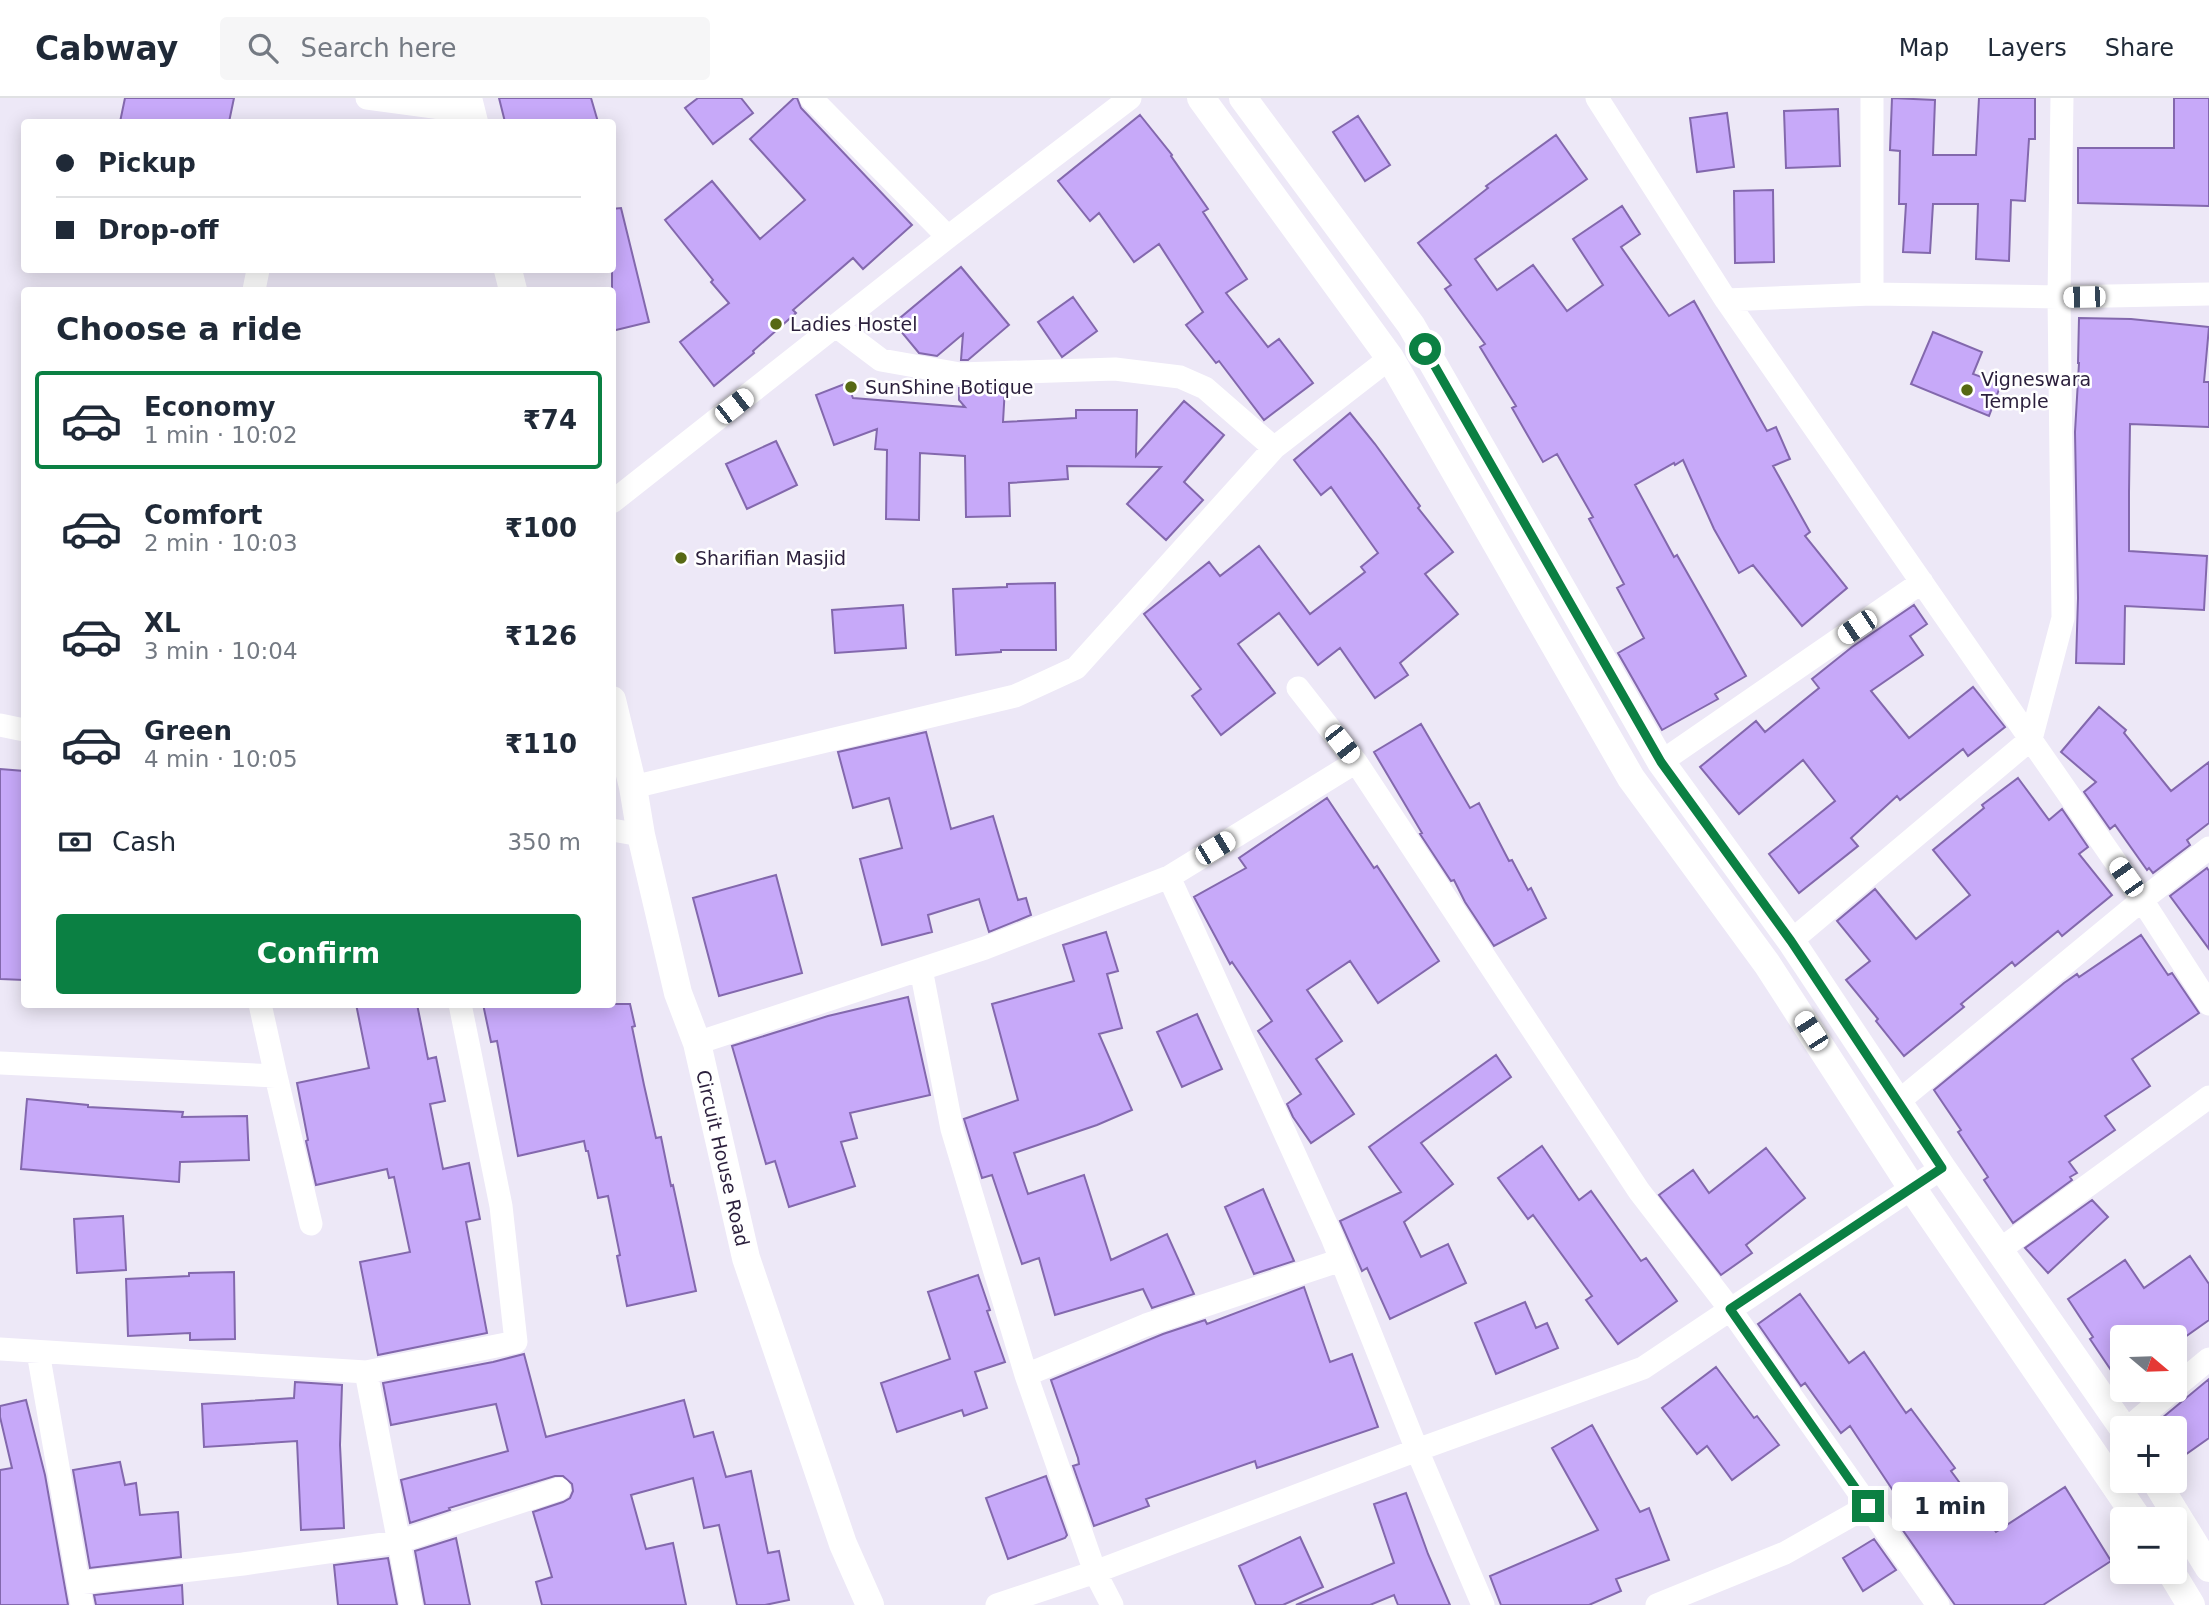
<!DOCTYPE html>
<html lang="en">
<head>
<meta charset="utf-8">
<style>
  body { margin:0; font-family:"DejaVu Sans",sans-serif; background:#f6f6f7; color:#1f2937; height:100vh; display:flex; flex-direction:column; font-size:26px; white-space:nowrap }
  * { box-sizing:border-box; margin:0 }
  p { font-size:23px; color:#747a83 }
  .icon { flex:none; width:38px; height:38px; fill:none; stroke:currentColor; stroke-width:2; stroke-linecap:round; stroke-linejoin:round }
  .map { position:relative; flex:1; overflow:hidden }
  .details { position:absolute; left:21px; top:189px; width:595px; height:721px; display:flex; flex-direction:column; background:#fff; border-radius:7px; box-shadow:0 4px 18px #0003 }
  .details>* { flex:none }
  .top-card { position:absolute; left:21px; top:21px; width:595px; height:154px; border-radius:7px; box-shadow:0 4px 18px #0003; display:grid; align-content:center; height:154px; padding:0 35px; background:#fff }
  .needle { width:46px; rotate:109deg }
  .tools { position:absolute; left:2110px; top:1227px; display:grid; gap:14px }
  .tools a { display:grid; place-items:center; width:77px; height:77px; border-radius:7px; background:#fff; box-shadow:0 4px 18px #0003; font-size:35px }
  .end { position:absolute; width:32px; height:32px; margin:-16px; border:9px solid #0b8043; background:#fff; box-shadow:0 0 0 4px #fff }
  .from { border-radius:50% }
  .bubble { position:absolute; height:49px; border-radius:7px; background:#fff; box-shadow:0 4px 18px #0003; font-size:23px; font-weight:700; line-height:49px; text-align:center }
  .car { position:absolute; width:21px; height:42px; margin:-21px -10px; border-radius:9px; box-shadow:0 0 5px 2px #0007; background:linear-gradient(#fff 24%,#345 0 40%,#fff 0 76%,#345 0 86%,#fff 0) }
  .top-card b { display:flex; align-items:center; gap:24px; height:66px; font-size:26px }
  .top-card b+b { border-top:2px solid #e0e1e3 }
  .top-card i { width:18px; height:18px; background:#1f2937 }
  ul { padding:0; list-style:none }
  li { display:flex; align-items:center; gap:21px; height:98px; margin:0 14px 10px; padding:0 21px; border:4px solid transparent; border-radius:7px }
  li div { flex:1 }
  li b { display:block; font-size:26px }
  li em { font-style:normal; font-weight:700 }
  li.current { border-color:#0b8043 }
  li>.icon { width:63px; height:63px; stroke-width:1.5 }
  h2 { padding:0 35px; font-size:32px; line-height:84px }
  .pay { display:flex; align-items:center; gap:18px; height:77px; padding:0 35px; font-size:26px }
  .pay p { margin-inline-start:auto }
  .cta { display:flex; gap:14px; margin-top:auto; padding:14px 35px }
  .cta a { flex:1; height:80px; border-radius:7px; background:#0b8043; color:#fff; font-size:28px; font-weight:700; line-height:80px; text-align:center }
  header { display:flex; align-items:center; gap:42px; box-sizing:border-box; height:98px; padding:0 35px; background:#fff; border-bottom:2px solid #e0e1e3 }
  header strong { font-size:33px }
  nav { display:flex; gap:38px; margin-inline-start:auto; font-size:24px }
  .search { width:490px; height:63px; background:#f6f6f7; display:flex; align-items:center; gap:18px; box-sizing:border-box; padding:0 24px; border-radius:7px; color:#747a83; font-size:26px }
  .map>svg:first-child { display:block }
  .building { fill:#c7a9f9; stroke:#8368ad; stroke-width:2 }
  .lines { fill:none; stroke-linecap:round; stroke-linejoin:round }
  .minor { stroke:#fff; stroke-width:23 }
  .tertiary { stroke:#fff; stroke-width:28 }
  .route { stroke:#0b8043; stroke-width:9 }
  .poi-dot { fill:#576914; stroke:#fff; stroke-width:2.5 }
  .labels { text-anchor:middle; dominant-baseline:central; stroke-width:5; stroke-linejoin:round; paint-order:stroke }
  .poi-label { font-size:19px; fill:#2b1f3c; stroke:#fff; text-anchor:start }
  .street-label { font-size:19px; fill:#2b1f3c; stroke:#fff }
</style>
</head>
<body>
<header>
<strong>Cabway</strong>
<div class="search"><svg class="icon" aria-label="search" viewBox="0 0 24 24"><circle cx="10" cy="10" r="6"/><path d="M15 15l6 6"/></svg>Search here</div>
<nav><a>Map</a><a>Layers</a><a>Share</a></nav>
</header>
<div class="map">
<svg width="2209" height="1507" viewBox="0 0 2209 1507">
  <rect width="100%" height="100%" fill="#ede8f7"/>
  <!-- building -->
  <path class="building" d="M125,0H234L229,24H120Z
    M499,0H591L598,24H505Z
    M698,0H741L753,15L713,46L685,10Z
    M794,0H797L801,10L912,127L863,171L853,160L793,212L796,215L753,253L754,255L714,288L680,244L729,205L711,184L713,182L665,122L712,83L760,141L805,102L750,41Z
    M1892,0L1935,2L1933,57H1976L1979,0H2035V41H2029L2025,103L2011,102L2009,163L1976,161L1978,106H1933L1930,155L1903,154L1906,106H1899L1900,53L1890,52Z
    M2174,0H2209V108L2078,105V50H2174Z
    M1838,11L1840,68L1786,70L1784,13Z
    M1727,15L1734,69L1697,74L1690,20Z
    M1140,17L1172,57L1171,58L1208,111L1203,114L1247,181L1226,195L1268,249L1279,241L1313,285L1264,322L1219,263L1216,265L1186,227L1203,214L1159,146L1134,164L1099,115L1090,123L1058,83Z
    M1358,18L1390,67L1365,83L1333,34Z
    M1556,37L1587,81L1475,161L1497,192L1533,167L1567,213L1603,187L1573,141L1622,108L1640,136L1621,149L1669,218L1694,203L1767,333L1776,329L1790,361L1773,368L1810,434L1805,438L1847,490L1802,528L1753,467L1739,475L1714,431L1683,362L1675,367L1674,365L1635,387L1674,459L1677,457L1746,578L1715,596L1718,601L1662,632L1618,555L1644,540L1617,490L1624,486L1589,421L1593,419L1557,356L1543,364L1512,310L1516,308L1480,249L1485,246L1445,191L1451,187L1418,145L1488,90L1486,88Z
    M1773,92L1774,164L1735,165L1734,93Z
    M621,110L649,224L612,233V111Z
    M961,169L1009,227L968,262H961L963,236L937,258L919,255L894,225Z
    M1073,199L1097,233L1062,259L1038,224Z
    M2079,220L2131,221L2209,229L2204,284H2209V329L2130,326L2129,394V453L2207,458L2204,512L2125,508L2124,566L2076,565L2078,500L2075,334L2079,265H2078Z
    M1933,234L1982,254L1973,276L2001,286L1989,318L1911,286Z
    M847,285L853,300L965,309L959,302V290L1005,289L1003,324L1076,320V312H1137L1136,358L1184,303L1224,337L1184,384L1203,402L1166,442L1127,406L1161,369L1067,368L1068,381L1009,385L1010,418L966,419L965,358L920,355L919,422L886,421L887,352L875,351L877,331L834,347L816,297Z
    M1350,315L1375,346L1420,408L1418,410L1453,454L1425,476L1458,516L1400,565L1408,577L1375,600L1340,550L1318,567L1279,515L1238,546L1275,595L1221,637L1192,598L1201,591L1144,516L1209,464L1220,478L1259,448L1310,516L1365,474L1361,469L1378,455L1331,389L1321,397L1294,362Z
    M776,343L797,387L747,411L726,366Z
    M1055,485L1056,552H1001V554L956,557L953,491L1007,489V486Z
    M903,507L906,550L835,555L832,512Z
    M1914,507L1927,526L1910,538L1923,557L1871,593L1909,640L1973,589L2005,629L1968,658L1963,651L1900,702L1897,698L1851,740L1858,748L1799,795L1769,756L1835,703L1803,662L1739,716L1700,669L1756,623L1765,634L1819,590L1812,581L1852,549Z
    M2099,609L2126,632L2124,635L2171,693L2209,664V725L2187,742L2190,747L2153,775L2149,770L2147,772L2115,727L2110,731L2084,694L2096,684L2061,654Z
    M1421,626L1470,710L1479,705L1509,763L1512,762L1528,792L1531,790L1546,820L1494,848L1465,804L1454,782L1451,783L1420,736L1422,735L1374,654Z
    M926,634L951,731L993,718L1018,802L1026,800L1031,817L989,834L979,801L928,817L932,834L882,847L860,761L902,750L889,700L853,710L838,654Z
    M0,671L24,673V882L0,881Z
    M2018,680L2049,722L2062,711L2088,749L2079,756L2112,797L2062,838L2058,833L2015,868L2012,864L1961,906L1964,909L1904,958L1876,923L1878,921L1846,882L1870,863L1837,823L1875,791L1916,841L1970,797L1933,752L1984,710L1982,707Z
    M1327,700L1374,770L1377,768L1439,863L1378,905L1350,863L1307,892L1342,943L1316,961L1354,1016L1311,1045L1293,1019L1287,1006L1301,996L1258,933L1272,923L1232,864L1230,866L1194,799L1246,770L1239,760Z
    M2207,770L2209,773V851L2170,798Z
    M776,777L802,875L719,898L693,800Z
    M1106,834L1118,873L1107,876L1122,930L1099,936L1132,1012L1097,1027L1014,1055L1028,1096L1084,1077L1111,1162L1167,1136L1194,1196L1152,1210L1143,1191L1055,1217L1039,1160L1022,1166L992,1077L982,1080L964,1021L1018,1002L992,906L1074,883L1063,847Z
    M2141,837L2168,877L2172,875L2199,915L2132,961L2150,988L2105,1018L2115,1032L2069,1064L2077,1075L2070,1079L2072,1082L2013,1125L1984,1082L1988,1079L1958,1034L1961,1032L1934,992L2064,885L2077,876L2079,879Z
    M908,899L930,997L850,1015L857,1040L841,1044L855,1088L789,1109L775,1063L766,1066L732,948L828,918Z
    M356,906H417L428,961L436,959L445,1003L430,1006L443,1071L469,1065L480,1121L466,1124L487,1235L378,1257L360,1164L410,1154L394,1079L389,1080L387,1071L316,1087L306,1043L308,1042L297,985L369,970Z
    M483,906H630L635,928L632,929L644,987L656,1040L661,1039L671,1088L673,1087L696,1193L627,1208L617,1158L620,1157L608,1098L598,1100L588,1053H586L584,1043L518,1058L497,943L491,944Z
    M1197,916L1222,971L1182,989L1157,934Z
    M1496,957L1511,979L1421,1045L1453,1086L1404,1124L1421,1159L1448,1146L1466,1185L1390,1221L1367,1170L1362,1173L1340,1123L1401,1094L1369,1049Z
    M27,1001L88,1007V1009L183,1014L182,1019L247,1018L249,1062L180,1064L179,1084L21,1071Z
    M1542,1048L1579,1102L1591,1093L1641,1163L1646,1160L1677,1203L1618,1246L1586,1202L1592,1198L1533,1117L1528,1121L1498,1080Z
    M1766,1050L1805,1100L1746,1147L1752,1155L1721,1177L1659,1097L1693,1072L1709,1095Z
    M1263,1091L1294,1163L1254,1176L1225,1109Z
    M2092,1102L2108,1119L2048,1175L2025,1150Z
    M123,1118L126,1172L77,1175L74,1121Z
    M2190,1158L2209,1186V1222L2185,1239H2123V1290L2090,1241L2093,1239L2068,1201L2125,1162L2144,1190Z
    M234,1174L235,1241L190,1242V1235L128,1238L126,1181L189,1178V1175Z
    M978,1177L990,1212L987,1213L1005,1264L975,1274L987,1310L964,1318L962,1312L897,1334L881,1285L950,1261L928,1194Z
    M1304,1189L1330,1264L1352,1256L1378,1329L1257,1370L1255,1363L1146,1401L1149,1408L1094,1428L1073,1368L1079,1366L1078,1360L1051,1282L1163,1236L1205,1222L1207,1226Z
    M1800,1196L1849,1265L1864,1254L1906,1315L1911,1311L1955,1370L1951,1373L1996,1434L2065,1389L2111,1463L2043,1507H1955L1895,1421L1906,1412L1850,1328L1841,1335L1805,1285L1801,1288L1758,1226Z
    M1525,1204L1536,1230L1547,1225L1558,1250L1496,1276L1475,1225Z
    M524,1256L546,1339L684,1302L694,1339L713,1334L726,1379L751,1373L768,1455L779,1453L789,1502L765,1507H737L719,1427L704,1430L693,1380L631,1397L646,1451L673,1445L686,1507H542L536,1484L552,1479L533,1414L563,1404L570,1400L573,1393L572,1386L563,1378H555L449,1410L450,1412L410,1425L401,1382L508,1353L496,1306L391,1327L383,1285L493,1264Z
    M1716,1269L1754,1320L1757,1318L1779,1347L1732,1382L1707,1348L1697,1356L1662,1310Z
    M2209,1281V1340L2175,1364V1330H2150Z
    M295,1284L342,1287L340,1347L344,1430L301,1432L297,1343L204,1349L202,1306L294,1300Z
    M26,1302L45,1377L68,1507H0V1372L12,1370L0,1319V1308Z
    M1592,1327L1640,1414L1649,1410L1669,1462L1616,1481L1621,1493L1589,1507H1501L1490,1478L1598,1432L1552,1350Z
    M120,1364L125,1387L136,1385L140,1417L178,1414L181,1459L90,1470L73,1372Z
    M1046,1378L1067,1437L1065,1440L1008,1461L986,1400Z
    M1406,1395L1428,1456L1450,1507H1398L1394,1497L1370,1507H1296L1394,1465L1374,1406Z
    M1300,1439L1323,1489L1283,1507H1256L1239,1468Z
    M456,1440L470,1507H425L415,1453Z
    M1874,1441L1896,1472L1863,1493L1843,1460Z
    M388,1460L397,1507H338L334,1467Z
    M182,1487L183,1507H96L94,1497Z"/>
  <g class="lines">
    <!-- minor -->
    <path class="minor" d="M367,0L471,14
      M811,0L948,139
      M1597,0L1726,202L2142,802L2209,750
      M254,192L258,172
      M1872,196V0
      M1726,202L1872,196L2059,199L2209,196
      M836,228L881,262L960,276L1115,271L1180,279L1205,290L1274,350
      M612,404L948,139L1130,0
      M1298,590L1356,664
      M0,627L24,632
      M1661,664L1922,484
      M633,689L1015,598L1076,570L1274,350L1390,260
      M612,732L641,737
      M1169,779L1332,1139L1417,1352L1483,1507
      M1791,843L2031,641L2063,520L2059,199L2062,0
      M921,871L952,1031L1026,1277L1095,1474L1112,1507
      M697,945L985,850L1169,779L1356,664L1639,1093L1730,1211L1938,1507
      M0,965L276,978L260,906
      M276,978L311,1126
      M1899,1003L2142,802L2209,906
      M1998,1153L2209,999
      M0,1251L366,1274L411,1507
      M38,1254L82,1507
      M366,1274L516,1244L501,1108L460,906
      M1026,1277L1146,1227L1341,1162
      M2175,1289L2209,1261
      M2128,1330L2173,1292
      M78,1485L243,1466L398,1444L559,1391
      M997,1507L1095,1474L1417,1352L1643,1270L1942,1070
      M1657,1507L1785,1455L1868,1408"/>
    <!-- tertiary -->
    <path class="tertiary" d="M468,0L474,24
      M1201,0L1390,260L1631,680L1767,866L1912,1090L2138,1421
      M1243,0L1411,227L1661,664L1791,843L1942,1070L2123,1330
      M508,172L513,192
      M612,602L633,689L641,737L678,895L697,945L746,1160L843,1446L870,1507
      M2155,1382L2209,1470
      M2171,1474L2191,1507"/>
  </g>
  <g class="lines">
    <!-- route -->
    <path class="route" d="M1425,251L1661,664L1791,843L1942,1070L1730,1211L1868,1408"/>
  </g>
  <!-- markers -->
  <g class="poi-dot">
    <circle cx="776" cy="226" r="7"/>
    <circle cx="851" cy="289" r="7"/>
    <circle cx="1967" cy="292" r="7"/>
    <circle cx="681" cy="460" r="7"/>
  </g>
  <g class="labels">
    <!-- poi labels -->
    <g class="poi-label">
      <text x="790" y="226">Ladies Hostel</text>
      <text x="1981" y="281">Vigneswara<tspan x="1981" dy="22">Temple</tspan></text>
      <text x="865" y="289">SunShine Botique</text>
      <text x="695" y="460">Sharifian Masjid</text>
    </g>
    <!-- street labels -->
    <g class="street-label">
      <text transform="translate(723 1060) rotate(77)">Circuit House Road</text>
    </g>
  </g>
</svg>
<div class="tools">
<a><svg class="needle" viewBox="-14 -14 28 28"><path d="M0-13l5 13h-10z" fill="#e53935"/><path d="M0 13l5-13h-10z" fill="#747a83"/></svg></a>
<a>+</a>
<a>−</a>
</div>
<i class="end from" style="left:1425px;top:251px"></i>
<i class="end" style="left:1868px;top:1408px"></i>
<div class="bubble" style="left:1892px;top:1384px;width:116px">1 min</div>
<i class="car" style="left:2084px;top:199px;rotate:269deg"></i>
<i class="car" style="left:734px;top:308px;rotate:52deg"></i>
<i class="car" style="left:1857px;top:529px;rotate:236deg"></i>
<i class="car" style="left:1342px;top:646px;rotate:142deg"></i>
<i class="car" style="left:1215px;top:750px;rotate:59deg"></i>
<i class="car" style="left:2126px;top:779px;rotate:325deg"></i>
<i class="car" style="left:1811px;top:933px;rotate:327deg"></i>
<div class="top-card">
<b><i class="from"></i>Pickup</b>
<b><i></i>Drop-off</b>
</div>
<section class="details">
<h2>Choose a ride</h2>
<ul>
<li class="current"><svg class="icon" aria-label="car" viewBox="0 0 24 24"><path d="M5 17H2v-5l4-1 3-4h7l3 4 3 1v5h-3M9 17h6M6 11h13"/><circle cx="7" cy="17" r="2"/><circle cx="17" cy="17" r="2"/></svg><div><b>Economy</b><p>1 min · 10:02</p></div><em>₹74</em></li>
<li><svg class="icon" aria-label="car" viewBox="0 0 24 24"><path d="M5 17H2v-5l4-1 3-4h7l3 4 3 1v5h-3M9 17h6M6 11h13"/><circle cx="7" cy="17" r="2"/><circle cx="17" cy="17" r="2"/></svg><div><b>Comfort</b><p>2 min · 10:03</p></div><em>₹100</em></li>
<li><svg class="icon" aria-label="car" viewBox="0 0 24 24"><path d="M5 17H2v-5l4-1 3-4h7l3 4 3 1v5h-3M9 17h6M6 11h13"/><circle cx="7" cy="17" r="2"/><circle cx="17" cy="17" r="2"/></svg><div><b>XL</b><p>3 min · 10:04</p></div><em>₹126</em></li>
<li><svg class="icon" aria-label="car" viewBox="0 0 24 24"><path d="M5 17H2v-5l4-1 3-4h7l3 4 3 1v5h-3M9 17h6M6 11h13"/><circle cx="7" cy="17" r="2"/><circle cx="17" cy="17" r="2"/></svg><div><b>Green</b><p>4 min · 10:05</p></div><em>₹110</em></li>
</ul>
<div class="pay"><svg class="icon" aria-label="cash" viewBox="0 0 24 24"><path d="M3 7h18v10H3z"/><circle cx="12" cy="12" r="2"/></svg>Cash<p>350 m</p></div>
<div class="cta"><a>Confirm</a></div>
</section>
</div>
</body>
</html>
